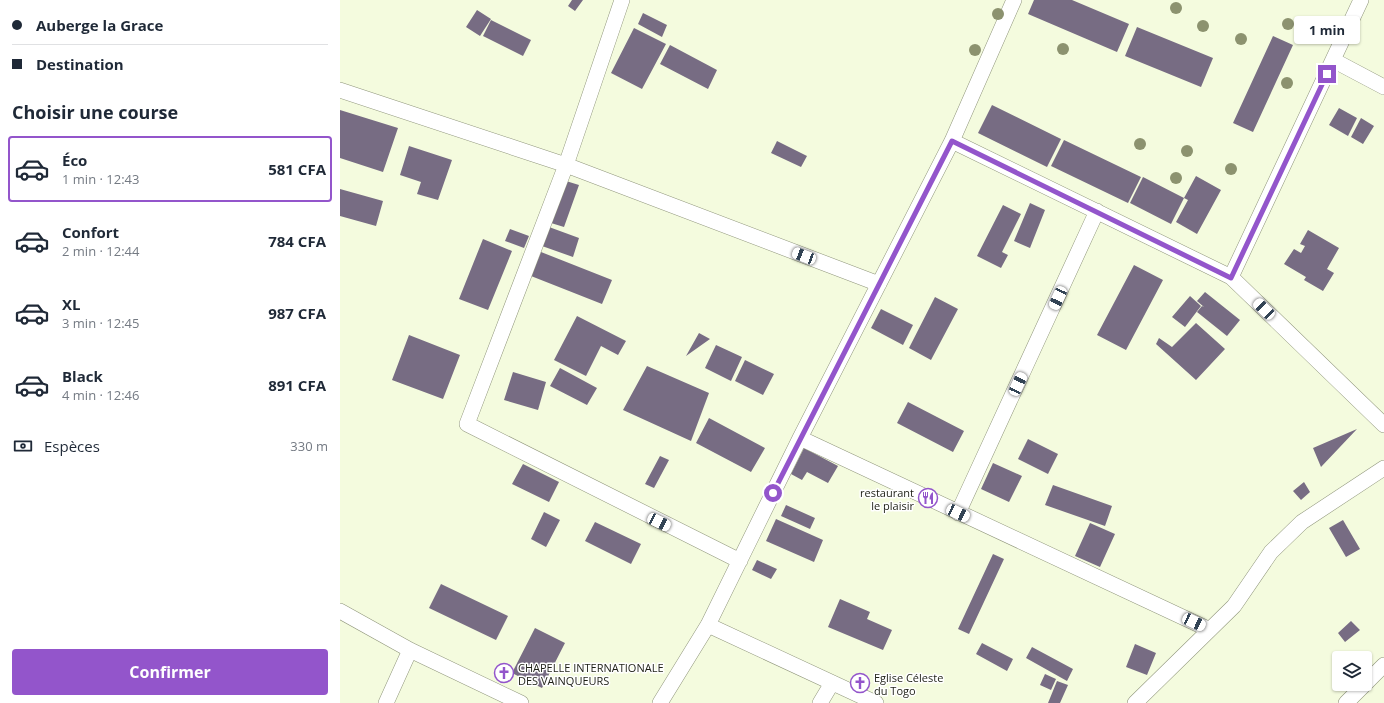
<!DOCTYPE html>
<html lang="fr">
<head>
<meta charset="utf-8">
<style>
  body { margin:0; font-family:"Open Sans",sans-serif; background:#f6f6f7; color:#1f2937; height:100vh; display:flex; flex-direction:column; font-size:15px; white-space:nowrap }
  * { box-sizing:border-box; margin:0 }
  p { font-size:13px; color:#747a83 }
  .icon { flex:none; width:22px; height:22px; fill:none; stroke:currentColor; stroke-width:2; stroke-linecap:round; stroke-linejoin:round }
  .map { position:relative; flex:1; overflow:hidden }
  .drawer { display:flex; flex-direction:column; background:#fff; width:340px }
  .drawer>* { flex:none }
  .guide { display:grid; align-content:center; height:88px; padding:0 12px; background:#fff }
  .controls { position:absolute; left:992px; top:651px; display:grid; gap:8px }
  .controls a { display:grid; place-items:center; width:40px; height:40px; border-radius:4px; background:#fff; box-shadow:0 1px 3px #0004; font-size:20px }
  .end { position:absolute; width:18px; height:18px; margin:-9px; border:5px solid #9355cb; background:#fff; box-shadow:0 0 0 2px #fff }
  .from { border-radius:50% }
  .bubble { position:absolute; height:28px; border-radius:4px; background:#fff; box-shadow:0 1px 3px #0004; font-size:13px; font-weight:700; line-height:28px; text-align:center }
  .car { position:absolute; width:12px; height:24px; margin:-12px -6px; border-radius:5px; box-shadow:0 0 3px 1px #0007; background:linear-gradient(#fff 24%,#345 0 40%,#fff 0 76%,#345 0 86%,#fff 0) }
  .guide b { display:flex; align-items:center; gap:14px; height:38px; font-size:15px }
  .guide b+b { border-top:1px solid #e0e1e3 }
  .guide i { width:10px; height:10px; background:#1f2937 }
  ul { padding:0; list-style:none }
  li { display:flex; align-items:center; gap:12px; height:66px; margin:0 8px 6px; padding:0 4px; border:2px solid transparent; border-radius:4px }
  li div { flex:1 }
  li b { display:block; font-size:15px }
  li em { font-style:normal; font-weight:700 }
  li.current { border-color:#9355cb }
  li>.icon { width:36px; height:36px; stroke-width:1.5 }
  h2 { padding:0 12px; font-size:18px; line-height:48px }
  .pay { display:flex; align-items:center; gap:10px; height:44px; padding:0 12px; font-size:15px }
  .pay p { margin-inline-start:auto }
  .primary-button { display:flex; gap:8px; margin-top:auto; padding:8px 12px }
  .primary-button a { flex:1; height:46px; border-radius:4px; background:#9355cb; color:#fff; font-size:16px; font-weight:700; line-height:46px; text-align:center }
  main { display:flex; flex:1; min-height:0 }
  .map>svg:first-child { display:block }
  .building { fill:#776c83 }
  .lines { fill:none; stroke-linecap:round; stroke-linejoin:round }
  .street-casing { stroke:#90967c; stroke-width:16 }
  .street { stroke:#fff; stroke-width:15 }
  .tree { fill:#8c926f }
  .route { stroke:#9355cb; stroke-width:5 }
  .labels { text-anchor:middle; dominant-baseline:central; stroke-width:3; stroke-linejoin:round; paint-order:stroke }
  .poi-label { font-size:11px; fill:#1d1f15; stroke:#fff; text-anchor:start }
</style>
</head>
<body>
<main>
<section class="drawer">
<div class="guide">
<b><i class="from"></i>Auberge la Grace</b>
<b><i></i>Destination</b>
</div>
<h2>Choisir une course</h2>
<ul>
<li class="current"><svg class="icon" aria-label="car" viewBox="0 0 24 24"><path d="M5 17H2v-5l4-1 3-4h7l3 4 3 1v5h-3M9 17h6M6 11h13"/><circle cx="7" cy="17" r="2"/><circle cx="17" cy="17" r="2"/></svg><div><b>Éco</b><p>1 min · 12:43</p></div><em>581 CFA</em></li>
<li><svg class="icon" aria-label="car" viewBox="0 0 24 24"><path d="M5 17H2v-5l4-1 3-4h7l3 4 3 1v5h-3M9 17h6M6 11h13"/><circle cx="7" cy="17" r="2"/><circle cx="17" cy="17" r="2"/></svg><div><b>Confort</b><p>2 min · 12:44</p></div><em>784 CFA</em></li>
<li><svg class="icon" aria-label="car" viewBox="0 0 24 24"><path d="M5 17H2v-5l4-1 3-4h7l3 4 3 1v5h-3M9 17h6M6 11h13"/><circle cx="7" cy="17" r="2"/><circle cx="17" cy="17" r="2"/></svg><div><b>XL</b><p>3 min · 12:45</p></div><em>987 CFA</em></li>
<li><svg class="icon" aria-label="car" viewBox="0 0 24 24"><path d="M5 17H2v-5l4-1 3-4h7l3 4 3 1v5h-3M9 17h6M6 11h13"/><circle cx="7" cy="17" r="2"/><circle cx="17" cy="17" r="2"/></svg><div><b>Black</b><p>4 min · 12:46</p></div><em>891 CFA</em></li>
</ul>
<div class="pay"><svg class="icon" aria-label="cash" viewBox="0 0 24 24"><path d="M3 7h18v10H3z"/><circle cx="12" cy="12" r="2"/></svg>Espèces<p>330 m</p></div>
<div class="primary-button"><a>Confirmer</a></div>
</section>
<div class="map">
<svg width="1044" height="703" viewBox="0 0 1044 703">
  <rect width="100%" height="100%" fill="#f4fbde"/>
  <!-- building -->
  <path class="building" d="M232,0H243L235,11L228,6Z
    M694,0H732L789,24L777,52L688,14Z
    M137,10L151,19L140,36L126,27Z
    M303,13L327,25L322,37L298,24Z
    M151,20L191,40L183,56L143,36Z
    M797,27L873,58L861,87L785,56Z
    M294,28L326,44L302,89L271,73Z
    M933,36L953,45L913,132L893,123Z
    M330,45L377,70L368,89L320,64Z
    M652,105L721,139L707,167L638,133Z
    M999,108L1017,118L1008,136L989,125Z
    M0,110L58,128L43,172L0,158Z
    M1021,118L1034,126L1023,144L1011,137Z
    M724,140L801,177L788,203L711,166Z
    M437,141L467,156L461,167L431,153Z
    M69,146L112,160L98,200L77,194L81,182L60,175Z
    M856,176L881,190L857,234L836,222L848,200L844,198Z
    M803,177L844,198L831,224L790,203Z
    M226,181L239,185L224,227L211,223Z
    M0,189L43,201L36,226L0,216Z
    M690,203L705,210L690,248L674,241Z
    M663,205L681,214L662,252L668,255L661,268L637,256Z
    M209,227L239,238L233,257L202,246Z
    M170,229L189,236L184,248L165,241Z
    M968,230L999,248L987,269L994,273L983,291L964,280L966,277L944,264L954,249L961,253L965,246L960,244Z
    M143,239L172,251L148,310L119,299Z
    M201,252L272,280L262,304L191,276Z
    M794,265L823,280L786,350L757,335Z
    M865,292L900,320L887,336L857,312L862,306L864,307L857,301Z
    M850,296L861,306L845,327L832,317Z
    M595,297L618,309L591,360L569,348Z
    M541,309L573,325L563,345L531,328Z
    M237,316L286,341L278,355L261,346L246,376L214,360Z
    M856,323L885,349L856,380L816,344L819,338L832,347Z
    M359,333L370,339L346,356Z
    M69,335L120,355L103,399L52,380Z
    M376,345L402,357L391,381L365,368Z
    M405,360L434,374L423,395L395,381Z
    M307,366L369,393L351,441L283,410Z
    M220,368L257,388L247,405L210,386Z
    M173,372L206,382L198,410L164,400Z
    M568,402L624,431L613,452L557,423Z
    M369,418L425,448L411,472L356,443Z
    M1017,429L981,467L973,448Z
    M688,439L718,454L708,474L678,459Z
    M464,448L498,466L488,483L467,472L462,480L451,474Z
    M320,456L329,460L314,488L305,484Z
    M653,463L682,476L669,502L641,489Z
    M183,464L219,482L209,502L172,484Z
    M964,482L970,492L961,500L953,491Z
    M713,485L772,506L765,526L705,505Z
    M446,505L475,518L470,529L441,516Z
    M204,512L220,520L206,547L191,539Z
    M436,519L483,540L474,562L426,541Z
    M1003,520L1020,549L1006,557L989,528Z
    M255,522L301,544L291,564L245,541Z
    M750,523L775,534L760,567L735,556Z
    M653,554L664,559L629,634L618,629Z
    M417,560L437,569L431,579L412,570Z
    M101,584L168,616L156,640L89,608Z
    M500,599L530,612L527,619L552,630L543,650L488,627Z
    M1011,621L1020,630L1005,642L998,633Z
    M195,628L225,643L202,688L172,673Z
    M642,643L673,659L667,671L636,654Z
    M795,644L816,653L807,675L786,667Z
    M692,647L733,669L727,681L686,658Z
    M705,674L716,679L711,690L700,685Z
    M717,681L728,685L720,703H708Z"/>
  <g class="lines">
    <!-- street casing -->
    <g class="street-casing">
      <path id="street" d="M282,0L226,165L127,424L400,561
        M993,60L1044,87
        M0,90L226,165L539,284
        M612,141L891,277L1044,425
        M891,277L1021,0
        M460,438L868,629
        M618,513L757,211
        M0,611L70,650L181,703
        M368,625L536,703
        M1025,684L1044,665
        M46,703L70,650
        M320,703L368,625L460,438L612,141L674,0
        M480,703L492,683
        M795,703L894,606L931,552L962,522L1044,468
        M1006,703L1025,684"/>
    </g>
    <!-- street -->
    <use href="#street" class="street"/>
  </g>
  <!-- trees -->
  <g class="tree">
    <circle cx="836" cy="8" r="6"/>
    <circle cx="658" cy="14" r="6"/>
    <circle cx="948" cy="24" r="6"/>
    <circle cx="863" cy="26" r="6"/>
    <circle cx="972" cy="31" r="6"/>
    <circle cx="901" cy="39" r="6"/>
    <circle cx="723" cy="49" r="6"/>
    <circle cx="635" cy="50" r="6"/>
    <circle cx="947" cy="83" r="6"/>
    <circle cx="800" cy="144" r="6"/>
    <circle cx="847" cy="151" r="6"/>
    <circle cx="891" cy="169" r="6"/>
    <circle cx="836" cy="178" r="6"/>
  </g>
  <g class="lines">
    <!-- route -->
    <path class="route" d="M433,493L612,141L891,278L987,74"/>
  </g>
  <!-- icons -->
  <defs>
    <g id="restaurant-ring" transform="scale(1)"><circle r="9.5" fill="#fff" stroke="#9355cb" stroke-width="1.5"/><path d="M-5-6h1v4h1v-4h1v4h1v-4h1v5L-1.5 .5V6h-2V.5L-5-1ZM5-6V6H3V1.5H1.5Q1.5-4 5-6Z" fill="#9355cb"/></g>
    <g id="church-ring" transform="scale(1)"><circle r="9.5" fill="#fff" stroke="#9355cb" stroke-width="1.5"/><path d="M-1.2-6h2.4v3.5h3.3v2.4h-3.3V6h-2.4V-.1h-3.3v-2.4h3.3Z" fill="#9355cb"/></g>
  </defs>
  <g fill-rule="evenodd">
    <use href="#restaurant-ring" x="588" y="498"/>
    <use href="#church-ring" x="164" y="673"/>
    <use href="#church-ring" x="520" y="683"/>
  </g>
  <g class="labels">
    <!-- poi labels -->
    <g class="poi-label">
      <text x="574" y="492" text-anchor="end">restaurant<tspan x="574" dy="13">le plaisir</tspan></text>
      <text x="178" y="667">CHAPELLE INTERNATIONALE<tspan x="178" dy="13">DES VAINQUEURS</tspan></text>
      <text x="534" y="677">Eglise Céleste<tspan x="534" dy="13">du Togo</tspan></text>
    </g>
  </g>
</svg>
<div class="controls">
<a><svg class="icon" aria-label="layers" viewBox="0 0 24 24"><path d="M12 4l9 5-9 5-9-5zM3 14l9 5 9-5"/></svg></a>
</div>
<i class="end from" style="left:433px;top:493px"></i>
<i class="end" style="left:987px;top:74px"></i>
<div class="bubble" style="left:954px;top:16px;width:66px">1 min</div>
<i class="car" style="left:464px;top:256px;rotate:291deg"></i>
<i class="car" style="left:718px;top:298px;rotate:205deg"></i>
<i class="car" style="left:924px;top:309px;rotate:314deg"></i>
<i class="car" style="left:678px;top:384px;rotate:25deg"></i>
<i class="car" style="left:618px;top:513px;rotate:115deg"></i>
<i class="car" style="left:319px;top:522px;rotate:116deg"></i>
<i class="car" style="left:854px;top:622px;rotate:115deg"></i>
</div>
</main>
</body>
</html>
